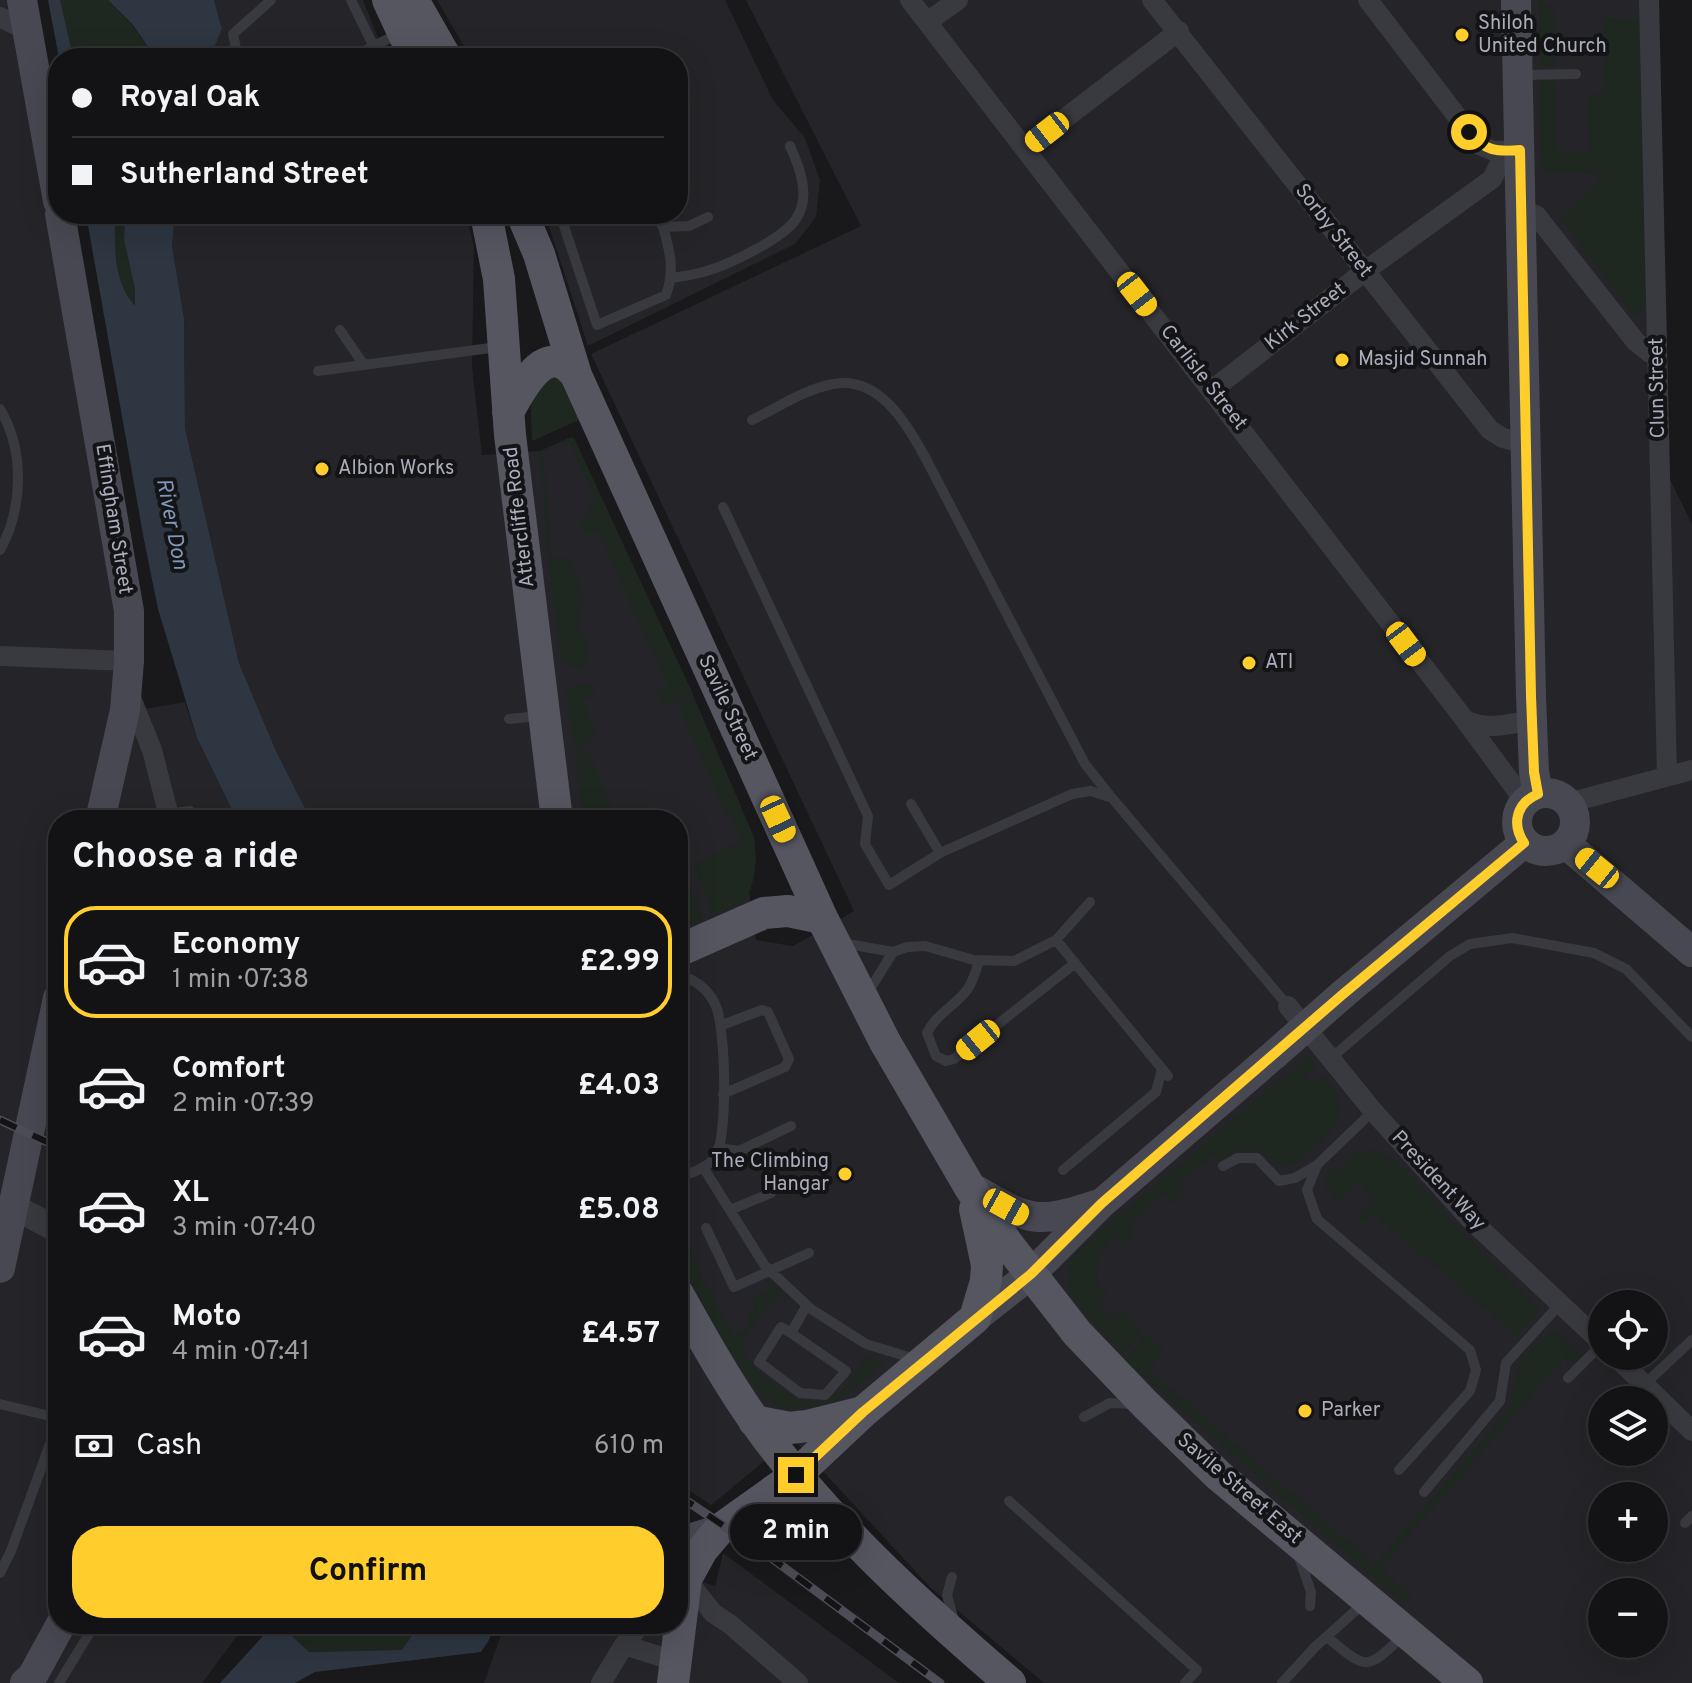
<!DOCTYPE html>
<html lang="en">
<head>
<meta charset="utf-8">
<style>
  body { margin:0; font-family:Overpass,sans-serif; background:#1c1b1d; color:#f1f3f6; height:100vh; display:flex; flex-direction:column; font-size:30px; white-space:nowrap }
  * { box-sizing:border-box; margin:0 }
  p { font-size:26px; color:#9d9ea0 }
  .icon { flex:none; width:44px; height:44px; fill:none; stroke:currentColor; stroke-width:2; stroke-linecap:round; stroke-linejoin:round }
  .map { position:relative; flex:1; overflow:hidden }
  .details { position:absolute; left:48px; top:810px; width:640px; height:824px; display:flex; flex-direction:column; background:#131214; border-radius:32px; box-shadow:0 8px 32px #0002,0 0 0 2px #323234 }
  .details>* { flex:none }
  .guide { position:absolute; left:48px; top:48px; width:640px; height:176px; border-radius:32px; box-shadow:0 8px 32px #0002,0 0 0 2px #323234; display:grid; align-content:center; height:176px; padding:0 24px; background:#131214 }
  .controls { position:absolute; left:1588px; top:1290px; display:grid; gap:16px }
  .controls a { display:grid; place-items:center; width:80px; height:80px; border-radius:50%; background:#131214; box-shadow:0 8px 32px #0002,0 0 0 2px #323234; font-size:40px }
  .end { position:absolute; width:36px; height:36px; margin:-18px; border:10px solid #ffce2d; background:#111; box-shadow:0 0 0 4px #111 }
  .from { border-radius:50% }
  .bubble { position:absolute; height:56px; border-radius:28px; background:#131214; box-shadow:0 8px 32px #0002,0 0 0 2px #323234; font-size:26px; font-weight:700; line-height:56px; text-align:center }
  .car { position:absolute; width:24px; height:48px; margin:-24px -12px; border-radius:10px; box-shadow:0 0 6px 2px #0007; background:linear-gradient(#f5c518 24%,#345 0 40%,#f5c518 0 76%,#345 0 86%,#f5c518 0) }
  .guide b { display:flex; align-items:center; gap:28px; height:76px; font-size:30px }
  .guide b+b { border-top:2px solid #323234 }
  .guide i { width:20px; height:20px; background:#f1f3f6 }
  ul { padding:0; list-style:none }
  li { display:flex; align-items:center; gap:24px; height:112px; margin:0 16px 12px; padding:0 8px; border:4px solid transparent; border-radius:32px }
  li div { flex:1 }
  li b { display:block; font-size:30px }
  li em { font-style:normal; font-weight:700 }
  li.active { border-color:#ffce2d }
  li>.icon { width:72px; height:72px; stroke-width:1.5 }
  h2 { padding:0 24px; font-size:36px; line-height:96px }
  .pay { display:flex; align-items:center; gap:20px; height:88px; padding:0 24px; font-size:30px }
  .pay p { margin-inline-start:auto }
  .button { display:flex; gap:16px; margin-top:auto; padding:16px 24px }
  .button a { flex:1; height:92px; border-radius:32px; background:#ffce2d; color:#111; font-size:32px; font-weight:700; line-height:92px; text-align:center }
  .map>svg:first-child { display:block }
  .built { fill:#252428; fill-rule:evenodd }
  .green { fill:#1e2720 }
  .water { fill:#2d3641 }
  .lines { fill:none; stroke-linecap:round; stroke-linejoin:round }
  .service { stroke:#393a40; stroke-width:10 }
  .minor { stroke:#393a40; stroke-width:20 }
  .tertiary { stroke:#393a40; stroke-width:26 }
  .secondary { stroke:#474851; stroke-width:30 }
  .primary { stroke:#555660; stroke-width:32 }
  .rail-casing { stroke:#4c4d56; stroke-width:9 }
  .rail { stroke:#141316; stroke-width:6; stroke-dasharray:18; stroke-linecap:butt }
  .secondary-bridge { stroke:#474851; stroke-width:30 }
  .route { stroke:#ffce2d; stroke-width:10 }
  .poi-dot { fill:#ffce2d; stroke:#141316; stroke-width:3 }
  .labels { text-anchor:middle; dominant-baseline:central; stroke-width:8; stroke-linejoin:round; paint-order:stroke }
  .poi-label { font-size:20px; fill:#aaadbc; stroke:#141316; text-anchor:start }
  .street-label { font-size:20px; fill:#aaadbc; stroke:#141316 }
  .water-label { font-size:22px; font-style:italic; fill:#7e98b9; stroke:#141316 }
</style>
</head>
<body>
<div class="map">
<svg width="1692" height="1683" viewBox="0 0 1692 1683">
  <rect width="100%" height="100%" fill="#19181b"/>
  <!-- built -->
  <path class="built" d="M0,0H22L138,710L185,702L197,738L237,820H58V1624H246L202,1683H0Z
    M214,0H363L386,58H210L222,29Z
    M437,0H725L773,100L805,138L820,180L816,217L795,244L588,346L545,214H678V58H471Z
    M746,0H1641L1654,447L1692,524V1683H1044L931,1588L792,1438L711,1505L678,1483V820H311L276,751L239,663L185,428L184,318L172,246L175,214H466L474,247L472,367L482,455L540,451L574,438L695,700L754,837L756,860L749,892L756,940L793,946L854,911L591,354L861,226ZM1602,1304H1654V1356H1602ZM1602,1400H1654V1452H1602ZM1602,1496H1654V1548H1602ZM1602,1592H1654V1644H1602Z
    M723,1553L899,1683H484L505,1624H678V1573L715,1586Z"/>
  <!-- green -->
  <path class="green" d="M48,0H108L132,25L156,58H59Z
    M1539,0L1554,8L1555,67H1540Z
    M1603,19L1638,20L1646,303L1642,311L1634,315L1561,218L1600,183L1595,173L1542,171L1540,81L1555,82L1556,152L1590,151L1588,95L1606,94Z
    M86,214H125L124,240L135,289V307L115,376Z
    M561,377L584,418L532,441L530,393L536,379Z
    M571,437L574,438L693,694L663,707L658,694L669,688L598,530L586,534L581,519L592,515L588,504L596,500L569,440L543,453L551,559L571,558L584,603L577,606L582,617L576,621L589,650L584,655L588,665L578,668L562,663L549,565L540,451Z
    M590,683L595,696L583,700L597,737L575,748L567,689Z
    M695,700L754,837C756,858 758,892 738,905C731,909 721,912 714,915L694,865L742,840L730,814L727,815L679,706Z
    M586,748L618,820H583L576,755Z
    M683,870L702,919L678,931V872Z
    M1308,1057L1316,1066L1304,1076L1311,1084L1323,1075C1355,1114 1334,1129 1302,1158L1304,1161L1283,1166C1256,1152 1250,1137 1221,1162L1214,1154L1180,1182L1186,1191L1172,1203L1164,1193L1129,1224L1135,1234L1125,1243L1117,1235L1097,1254L1098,1282L1107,1293L1096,1304L1109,1318L1119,1309L1142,1330L1122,1354L1071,1297L1068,1290C1074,1276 1065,1269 1073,1255Z
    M1375,1151L1388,1156L1399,1166L1540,1310L1517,1335L1373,1213L1364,1221H1359L1360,1216L1375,1198L1356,1180L1338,1203L1324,1184L1333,1168L1337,1170C1349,1157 1357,1152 1375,1151Z
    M678,1215L701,1277L733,1335L750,1327L746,1317L756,1310L751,1299L771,1290L764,1277L799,1308L777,1294L742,1340L745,1343L741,1349C763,1382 781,1395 820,1403L846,1388L867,1355L884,1363L841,1399L824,1408L799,1411L783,1408L763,1396L739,1366L708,1314L678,1251Z
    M1552,1331L1579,1351L1580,1357L1576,1363L1565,1357L1380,1568L1411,1596L1405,1604L1125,1360L1146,1335L1164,1350L1149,1370L1375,1565L1509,1410L1516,1375L1521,1363L1526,1354Z
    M297,1624H420L403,1650L308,1652L292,1636Z"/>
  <!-- water -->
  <path class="water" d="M48,0H60L71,48L74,55L79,58H59Z
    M108,0H214L222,29L210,58H156L132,24Z
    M86,214H115C115,245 112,281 135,306V289L124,240L125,214H175L172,246L184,318L185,428L239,663L276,751L311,820H237L197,738L158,609L144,540Z
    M274,1624H297L292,1636L309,1652L402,1650L420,1624H494L489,1640L481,1652L315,1672L295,1683H220Z"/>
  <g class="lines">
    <!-- service -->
    <path class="service" d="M351,0L373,45
      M238,58L233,34L271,0
      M350,58L398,34
      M1521,75L1576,74
      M560,214L597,325L666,295C675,270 670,251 663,227
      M654,214L663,227L689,226L708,217
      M672,278C683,276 693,275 703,272C726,266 783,239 796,219C811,197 800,168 790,146
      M340,330L364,365
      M318,371L498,347
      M0,409C25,451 23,509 0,550
      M752,420C777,408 805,389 833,384C879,375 907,424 925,457L1085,764L1112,798
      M723,507L868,816L865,844L889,885L940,853
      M509,719L539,716
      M911,804L940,853L1072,794L1091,791L1112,798L1288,1006
      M168,814L190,811
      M1056,940L1168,1076
      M842,943L893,952L907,947L925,946L974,960L1014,961L1056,940L1090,902
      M979,961C976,971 973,982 967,990C955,1006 936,1014 927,1033L936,1056L946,1061L954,1059L1074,964
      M678,974C694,980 707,987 715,1004C726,1026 728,1135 716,1156C709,1167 690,1175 678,1175
      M867,994L893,952
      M722,1025L762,1010L768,1012L789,1059L785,1067L723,1094
      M1330,1059L1450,956L1470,944L1512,938L1594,953L1626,969L1692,1037
      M1373,1111L1317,1165L1307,1190L1317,1219L1470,1350L1476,1370L1470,1391L1399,1470
      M718,1148L739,1151L791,1126
      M1223,1166L1238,1158H1257L1279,1181L1295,1178L1317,1165
      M703,1167L765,1266L811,1309L866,1344L915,1359
      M1063,1170L1156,1092L1162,1069
      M730,1210L771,1193
      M706,1228L734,1287L809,1253
      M791,1333L781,1327L759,1362L800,1393L825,1395L846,1371L791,1333L807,1305
      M1568,1378L1602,1344
      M1645,1384L1692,1340
      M678,1399H679
      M0,1404L58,1418
      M1084,1417L1110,1403L1135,1404
      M1424,1492L1500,1401L1506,1363L1560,1304
      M1009,1501L1197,1670L1185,1683
      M1685,1523L1692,1516
      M1299,1557L1311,1592L1310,1606
      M0,1573L11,1551L58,1422
      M952,1577L947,1595L954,1621
      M1327,1637C1368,1671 1366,1671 1405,1634
      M59,1683L95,1624
      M1282,1683L1315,1647L1363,1604"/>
    <!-- minor -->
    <path class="minor" d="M910,0L1465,720L1518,792L1521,807
      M1152,0L1490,430L1503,438L1527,444
      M1368,0L1479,145L1494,151L1516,150
      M1649,0L1667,775
      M0,17L28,31
      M927,22L958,0
      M1025,149L1179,31
      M1521,215H1536L1636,342L1650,353L1657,354
      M1212,390L1365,271L1492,179L1506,151
      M0,656L129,661
      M129,693L152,750L170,820
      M1465,720C1487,731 1508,724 1532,720
      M1568,803L1692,770
      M1288,1006L1373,1111L1471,1220L1602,1343
      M1615,1356L1692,1431
      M684,1581L686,1579L713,1613L731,1625L798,1683
      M624,1645L662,1657
      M601,1683L624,1645L641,1624"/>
    <!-- tertiary -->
    <path class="tertiary" d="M14,1207L58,1230"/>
    <!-- secondary -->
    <path class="secondary" d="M22,0L58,201
      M1516,0L1531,696L1534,772L1538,794
      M60,214L129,611V661L125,710L100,820
      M1517 822a29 29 0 1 1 58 0a29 29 0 1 1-58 0Z
      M1566,844L1692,952
      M1342,995L1524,843
      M969,1186C1026,1218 1031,1227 1096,1205
      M0,1268L58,998
      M975,1318L1031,1274L1102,1203L1275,1054
      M678,1542L719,1530
      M25,1683L32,1677L61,1624"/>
    <!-- primary -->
    <path class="primary" d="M388,0L415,58
      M413,0L446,58
      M486,214L499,279L510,435L557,820
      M522,214L539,254L576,375L822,918L885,1042L969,1186L1007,1243L1077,1333L1145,1404L1218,1475L1467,1683
      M508,412C521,389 546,337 576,375
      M678,951L764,913L788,911L822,918
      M678,1294C702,1337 726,1380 754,1420C825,1520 918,1604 1010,1683
      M754,1421L790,1428L807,1426L863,1412
      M757,1503C788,1505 815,1521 843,1533
      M673,1683L686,1579L702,1550L719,1530L796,1475L863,1412L975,1318L986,1281L987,1265L975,1209"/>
    <!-- rail casing -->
    <g class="rail-casing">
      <path id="rail" d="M0,1120L58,1147
        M678,1495L770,1557L940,1683"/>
    </g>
    <!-- rail -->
    <use href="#rail" class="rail"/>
    <!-- secondary-bridge -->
    <path class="secondary-bridge" d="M1275,1054L1342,995"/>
  </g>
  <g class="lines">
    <!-- route -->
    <path class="route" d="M796,1475L863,1412L1031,1274L1102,1203L1342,995L1524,843C1511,823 1517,803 1538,794L1534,772L1531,696L1520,150C1497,152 1484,151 1469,132"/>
  </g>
  <!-- markers -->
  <g class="poi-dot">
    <circle cx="1462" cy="35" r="8"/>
    <circle cx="1342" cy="360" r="8"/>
    <circle cx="322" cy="469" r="8"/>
    <circle cx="1249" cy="663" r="8"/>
    <circle cx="845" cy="1174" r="8"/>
    <circle cx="1305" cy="1411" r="8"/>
  </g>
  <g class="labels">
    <!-- poi labels -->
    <g class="poi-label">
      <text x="1478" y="24">Shiloh<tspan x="1478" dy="23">United Church</tspan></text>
      <text x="1358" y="360">Masjid Sunnah</text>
      <text x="338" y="469">Albion Works</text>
      <text x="1265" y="663">ATI</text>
      <text x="829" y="1162" text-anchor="end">The Climbing<tspan x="829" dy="23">Hangar</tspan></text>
      <text x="1321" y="1411">Parker</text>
    </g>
    <!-- street labels -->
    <g class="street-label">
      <text transform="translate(1333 231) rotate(52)">Sorby Street</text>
      <text transform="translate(1306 317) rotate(-38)">Kirk Street</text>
      <text transform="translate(1203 378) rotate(52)">Carlisle Street</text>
      <text transform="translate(1658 388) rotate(-91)">Clun Street</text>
      <text transform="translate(520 517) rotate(-97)">Attercliffe Road</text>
      <text transform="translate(113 519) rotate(81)">Effingham Street</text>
      <text transform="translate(727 708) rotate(65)">Savile Street</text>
      <text transform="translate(1438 1181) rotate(47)">President Way</text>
      <text transform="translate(1239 1489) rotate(41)">Savile Street East</text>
    </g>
    <!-- water labels -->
    <g class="water-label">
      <text transform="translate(171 524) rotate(79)">River Don</text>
    </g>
  </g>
</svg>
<div class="controls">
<a><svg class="icon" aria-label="locate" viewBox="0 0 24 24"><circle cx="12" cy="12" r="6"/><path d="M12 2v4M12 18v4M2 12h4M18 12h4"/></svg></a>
<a><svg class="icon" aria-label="layers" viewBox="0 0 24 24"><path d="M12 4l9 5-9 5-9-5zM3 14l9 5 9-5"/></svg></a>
<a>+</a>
<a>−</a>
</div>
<i class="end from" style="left:1469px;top:132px"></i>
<i class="end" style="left:796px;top:1475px"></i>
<div class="bubble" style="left:730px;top:1504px;width:132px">2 min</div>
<i class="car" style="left:1047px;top:132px;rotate:232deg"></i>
<i class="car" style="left:1137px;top:294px;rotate:142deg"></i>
<i class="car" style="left:1406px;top:644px;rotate:143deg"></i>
<i class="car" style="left:778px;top:819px;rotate:155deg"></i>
<i class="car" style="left:1597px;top:868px;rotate:309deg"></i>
<i class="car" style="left:978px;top:1040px;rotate:231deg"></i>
<i class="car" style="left:1006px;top:1207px;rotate:119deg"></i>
<div class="guide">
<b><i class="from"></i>Royal Oak</b>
<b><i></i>Sutherland Street</b>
</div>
<section class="details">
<h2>Choose a ride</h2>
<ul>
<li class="active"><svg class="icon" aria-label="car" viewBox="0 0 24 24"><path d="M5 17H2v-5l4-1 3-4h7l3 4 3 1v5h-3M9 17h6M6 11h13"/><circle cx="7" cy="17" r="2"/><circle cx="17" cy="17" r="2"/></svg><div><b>Economy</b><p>1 min · 07:38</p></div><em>£2.99</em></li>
<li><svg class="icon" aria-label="car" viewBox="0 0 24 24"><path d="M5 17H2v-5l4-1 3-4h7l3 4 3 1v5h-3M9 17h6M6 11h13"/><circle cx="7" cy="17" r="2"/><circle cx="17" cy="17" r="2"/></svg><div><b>Comfort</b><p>2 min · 07:39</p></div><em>£4.03</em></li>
<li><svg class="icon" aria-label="car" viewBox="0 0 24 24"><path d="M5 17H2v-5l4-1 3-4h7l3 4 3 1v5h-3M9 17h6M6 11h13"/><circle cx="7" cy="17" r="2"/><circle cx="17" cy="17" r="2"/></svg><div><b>XL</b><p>3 min · 07:40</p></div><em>£5.08</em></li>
<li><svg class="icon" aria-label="car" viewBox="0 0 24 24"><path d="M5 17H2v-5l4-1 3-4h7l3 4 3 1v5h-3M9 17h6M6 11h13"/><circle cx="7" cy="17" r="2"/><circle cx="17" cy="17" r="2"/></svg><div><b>Moto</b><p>4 min · 07:41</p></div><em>£4.57</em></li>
</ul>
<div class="pay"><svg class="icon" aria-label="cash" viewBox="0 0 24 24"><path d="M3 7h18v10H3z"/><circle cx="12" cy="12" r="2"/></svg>Cash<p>610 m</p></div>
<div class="button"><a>Confirm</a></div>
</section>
</div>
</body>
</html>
